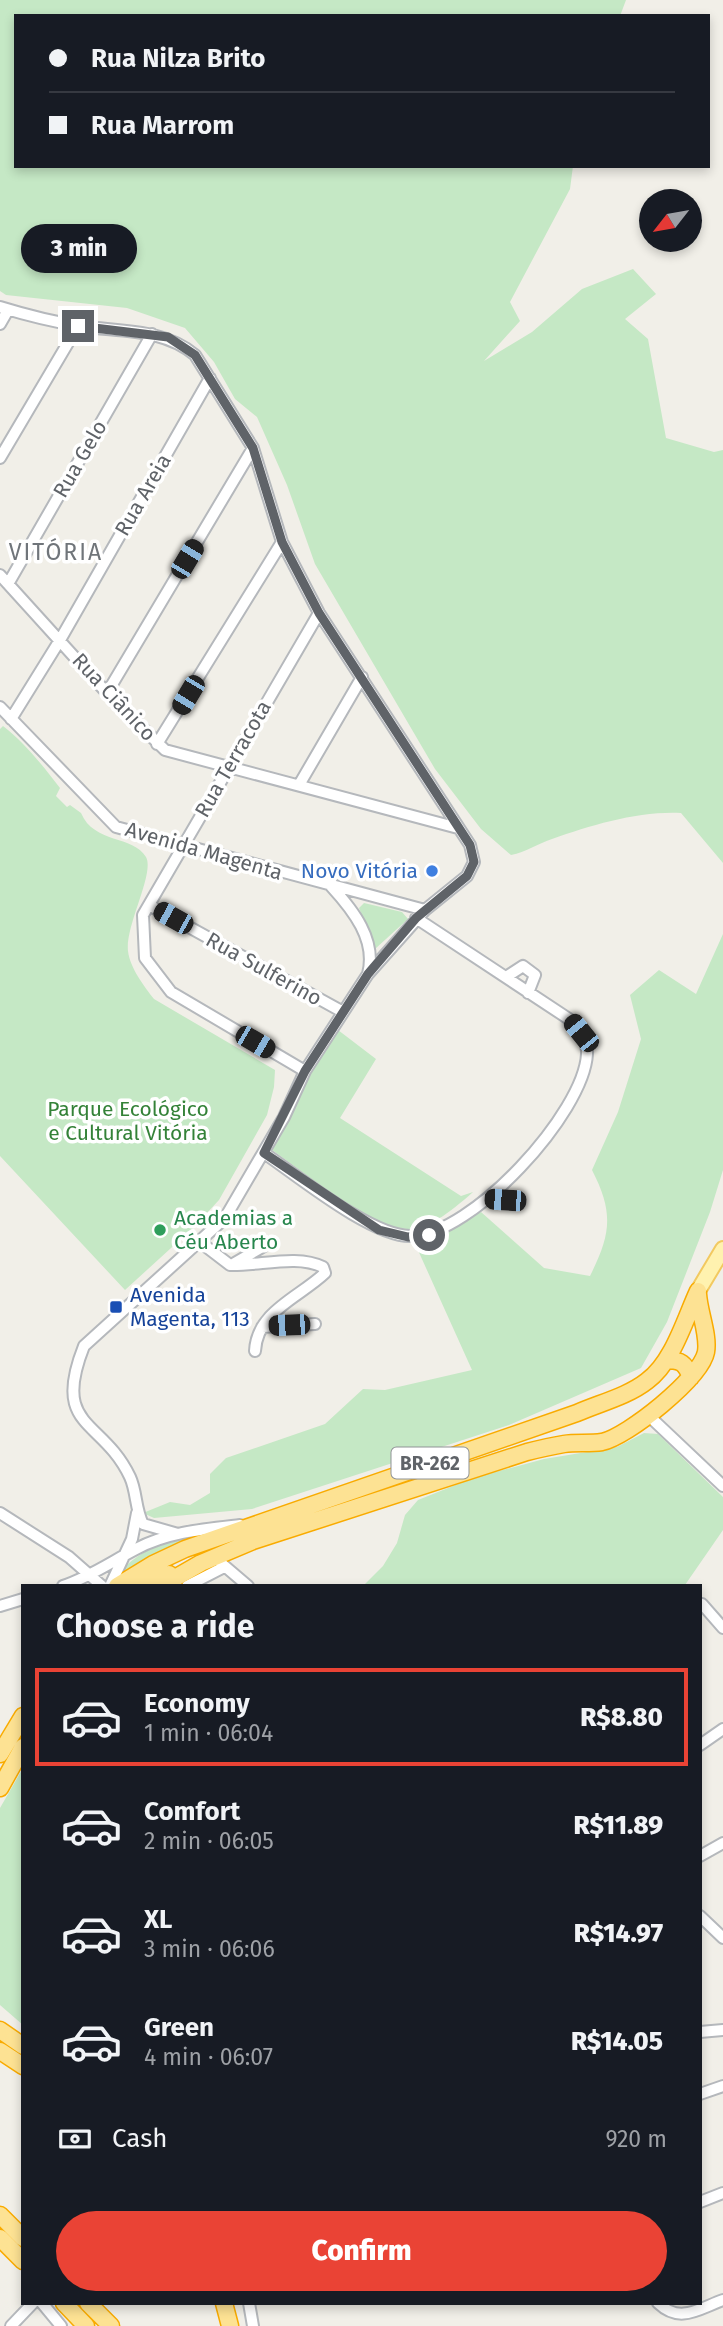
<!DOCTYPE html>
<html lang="en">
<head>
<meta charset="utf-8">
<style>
  body { margin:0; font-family:"Fira Sans",sans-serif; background:#20242c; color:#f1f3f6; height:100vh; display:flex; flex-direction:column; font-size:26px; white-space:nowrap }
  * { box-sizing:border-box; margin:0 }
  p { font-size:23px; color:#9ea1a6 }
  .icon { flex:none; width:38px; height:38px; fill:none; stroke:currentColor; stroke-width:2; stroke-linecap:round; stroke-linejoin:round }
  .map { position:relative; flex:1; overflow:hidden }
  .side { position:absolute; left:21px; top:1584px; width:681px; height:721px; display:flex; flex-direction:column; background:#171b24; border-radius:0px; box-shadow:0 4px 10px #0003 }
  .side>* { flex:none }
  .top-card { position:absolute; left:14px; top:14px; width:696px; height:154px; border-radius:0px; box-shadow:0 4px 10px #0003; display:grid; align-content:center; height:154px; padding:0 35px; background:#171b24 }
  .needle { width:46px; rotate:239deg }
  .fabs { position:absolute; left:639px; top:189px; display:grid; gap:14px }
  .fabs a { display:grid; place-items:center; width:63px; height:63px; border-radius:50%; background:#171b24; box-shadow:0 4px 10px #0003; font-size:35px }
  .end { position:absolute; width:32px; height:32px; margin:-16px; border:9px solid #5f6368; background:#fff; box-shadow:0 0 0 4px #fff }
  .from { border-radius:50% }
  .bubble { position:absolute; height:49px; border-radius:24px; background:#171b24; box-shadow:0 4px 10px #0003; font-size:23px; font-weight:800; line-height:49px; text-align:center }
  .car { position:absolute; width:21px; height:42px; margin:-21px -10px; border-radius:9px; box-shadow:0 0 5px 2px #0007; background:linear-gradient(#222 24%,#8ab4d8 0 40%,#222 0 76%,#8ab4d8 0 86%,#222 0) }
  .top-card b { display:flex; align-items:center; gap:24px; height:66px; font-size:26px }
  .top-card b+b { border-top:2px solid #363941 }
  .top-card i { width:18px; height:18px; background:#f1f3f6 }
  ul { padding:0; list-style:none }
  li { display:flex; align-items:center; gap:21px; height:98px; margin:0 14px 10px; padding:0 21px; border:4px solid transparent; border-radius:0px }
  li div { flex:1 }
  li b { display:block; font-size:26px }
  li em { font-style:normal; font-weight:800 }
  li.current { border-color:#ea4335 }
  li>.icon { width:63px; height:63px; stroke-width:1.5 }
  h2 { padding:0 35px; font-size:32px; line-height:84px }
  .pay { display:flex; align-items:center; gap:18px; height:77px; padding:0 35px; font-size:26px }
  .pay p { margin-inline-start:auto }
  .cta { display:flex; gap:14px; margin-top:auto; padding:14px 35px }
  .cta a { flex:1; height:80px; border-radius:42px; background:#ea4335; color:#fff; font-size:28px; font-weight:800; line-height:80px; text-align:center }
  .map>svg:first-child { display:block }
  .green { fill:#c5e8c5 }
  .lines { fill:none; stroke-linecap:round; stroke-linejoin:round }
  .minor-casing { stroke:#b5b8bc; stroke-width:14 }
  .major-casing { stroke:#f2c960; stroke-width:18 }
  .highway-casing { stroke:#f9ab00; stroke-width:19 }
  .minor { stroke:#fff; stroke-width:10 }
  .major { stroke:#fff2af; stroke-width:14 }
  .highway { stroke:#fde293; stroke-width:16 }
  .route { stroke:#5f6368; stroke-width:9 }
  .shop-dot { fill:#3f7fe0; stroke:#fff; stroke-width:2.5 }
  .leisure-dot { fill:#2e9e5b; stroke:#fff; stroke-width:2.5 }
  .transit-dot { fill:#1a4fb4; stroke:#fff; stroke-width:2.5 }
  .labels { text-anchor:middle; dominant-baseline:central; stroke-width:7; stroke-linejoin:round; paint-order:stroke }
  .shield { fill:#fff; stroke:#8f9295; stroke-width:2 }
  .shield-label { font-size:19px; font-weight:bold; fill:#5f6368 }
  .street-label { font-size:21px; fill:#5f6368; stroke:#fff }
  .shop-label { font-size:21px; fill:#366cbe; stroke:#fff; text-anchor:end }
  .park-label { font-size:21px; fill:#348238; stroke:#fff }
  .leisure-label { font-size:21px; fill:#27864d; stroke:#fff; text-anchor:start }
  .transit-label { font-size:21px; fill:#164399; stroke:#fff; text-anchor:start }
  .neighbourhood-label { font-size:23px; letter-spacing:2px; fill:#70757a; stroke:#fff }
</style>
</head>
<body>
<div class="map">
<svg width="723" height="2326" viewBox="0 0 723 2326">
  <rect width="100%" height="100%" fill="#f1efe8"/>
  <!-- green -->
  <path class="green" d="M0,0H626L620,16H16V166H573L570,189L510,302L520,321L484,361L532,332L582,289L633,269L656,294L625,319L648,339L666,438L714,452L723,450V863L681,813C638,811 592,825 552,839C537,844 526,852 511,855L481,829L435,769L315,564L287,485L257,417L235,399L214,362L185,328L127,308L6,295L0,291Z
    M3,726C24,742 44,767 60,788L56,796L67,807L70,805L81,813C94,844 133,835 146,857C155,873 125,926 128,951C130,968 144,986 154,999L275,1070L274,1087L267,1115L219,1200L193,1228L125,1290L0,1156V729Z
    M364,903L402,912L408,919L375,949L359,908Z
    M723,934V1170L710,1212L667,1322L641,1368L509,1425L252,1509L154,1518L143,1513L170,1502L190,1505L210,1493V1474L226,1458L325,1424L363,1389L385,1390L472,1370L417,1248L481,1212L544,1268L590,1276C611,1234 614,1213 592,1170L618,1112L641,1039L630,995L659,970L696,994Z
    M338,1030L376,1059L340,1118L461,1196L473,1192C456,1207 431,1229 408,1229C373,1229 300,1169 269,1148L309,1073Z
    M644,1433L658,1434L723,1497V1530L685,1585L363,1586L383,1566L397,1543L405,1515L418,1500L473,1478L544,1459L617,1447Z
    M225,1532L115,1578C142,1542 183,1538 225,1532Z
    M23,1768V2025L0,2005V1808Z"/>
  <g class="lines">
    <!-- minor casing -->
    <g class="minor-casing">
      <path id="minor" d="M0,307C26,315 54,322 80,326C120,332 163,328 195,355L253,448L282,542L319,613L470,845L474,862L467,876L425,910L368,974
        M0,324L8,310
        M0,458L78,326
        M0,575L107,693L165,750L458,828
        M8,584L152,334
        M107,693L253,448
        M0,707L116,827L425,910
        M11,719L60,640L210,378
        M157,744L282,542
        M299,785L362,677
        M149,905L343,1012
        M506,977L523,966L535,975L528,993
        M305,1071L171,992L145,958L143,915L319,613
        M264,1153C298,1176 372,1237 411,1236C471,1236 584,1113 587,1054C588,1041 580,1031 572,1021L416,918
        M200,1242L230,1265C260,1266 297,1254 323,1267L325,1273C300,1297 257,1311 255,1351
        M233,1264L271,1242
        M262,1327L315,1324
        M648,1415L723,1486
        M0,1513L69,1557L102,1586
        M178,1534L143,1524C135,1509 137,1492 130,1477C102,1418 51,1429 84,1346L225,1218L284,1117L305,1071L368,974C377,940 353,910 331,886
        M214,1557L248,1586
        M63,1586C90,1577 111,1562 136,1549C168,1532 205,1529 240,1525
        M110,1586L132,1539L137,1513
        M187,1586L224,1567
        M702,1604L723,1628
        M0,1606L23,1599
        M700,1745L723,1729
        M700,1856L723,1843
        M700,1916L723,1938
        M700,2032L723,2030
        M700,2094L723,2086
        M700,2202L723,2193
        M42,2303L61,2326
        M249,2303L253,2326
        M658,2303C680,2324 698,2309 723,2300
        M11,2326L33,2303"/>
    </g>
    <!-- major casing -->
    <g class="major-casing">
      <path id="major" d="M698,1291L723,1249"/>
    </g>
    <!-- highway casing -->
    <g class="highway-casing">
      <path id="highway" d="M666,1360C681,1360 685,1363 691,1377
        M117,1586L153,1564L185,1549L577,1413C600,1403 628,1396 647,1381C673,1362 685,1319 698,1291
        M143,1586L169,1574
        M161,1586L201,1563L253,1541L527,1452C539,1449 552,1446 564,1444C576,1442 589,1444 602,1442C627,1437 701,1378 706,1352C709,1335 699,1312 698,1294
        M0,1754L23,1716
        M0,1788L23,1747
        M0,2030L23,2046
        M0,2051L23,2066
        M0,2215L23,2238
        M0,2238L23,2261
        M64,2303L86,2326
        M88,2303L111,2326
        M224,2303L230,2326"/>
    </g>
    <!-- minor -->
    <use href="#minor" class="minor"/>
    <!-- major -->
    <use href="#major" class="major"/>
    <!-- highway -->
    <use href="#highway" class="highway"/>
  </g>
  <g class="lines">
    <!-- route -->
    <path class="route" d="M78,326L168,337L195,355L253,448L282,542L319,613L470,845L474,862L467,876L416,918L368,974L305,1071L264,1153L379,1230L408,1237L429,1235"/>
  </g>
  <!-- markers -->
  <circle class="shop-dot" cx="432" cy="871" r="7"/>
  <circle class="leisure-dot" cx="160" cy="1230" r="7"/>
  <rect class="transit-dot" x="109" y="1300" width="14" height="14" rx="3.5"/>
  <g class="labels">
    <!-- shield labels -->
    <rect class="shield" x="391.5" y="1447.5" width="77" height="31" rx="5"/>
    <g class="shield-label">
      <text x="430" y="1463">BR-262</text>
    </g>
    <!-- street labels -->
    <g class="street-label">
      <text transform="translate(80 459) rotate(-60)">Rua Gelo</text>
      <text transform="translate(143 495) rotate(-60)">Rua Areia</text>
      <text transform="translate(114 697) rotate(47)">Rua Ciânico</text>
      <text transform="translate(233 759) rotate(-60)">Rua Terracota</text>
      <text transform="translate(204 851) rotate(16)">Avenida Magenta</text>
      <text transform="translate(264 969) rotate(29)">Rua Sulferino</text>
    </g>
    <!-- shop labels -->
    <g class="shop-label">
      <text x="418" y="871">Novo Vitória</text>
    </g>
    <!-- park labels -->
    <g class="park-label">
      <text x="128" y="1109">Parque Ecológico<tspan x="128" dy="24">e Cultural Vitória</tspan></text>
    </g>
    <!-- leisure labels -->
    <g class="leisure-label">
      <text x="174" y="1218">Academias a<tspan x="174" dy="24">Céu Aberto</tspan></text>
    </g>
    <!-- transit labels -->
    <g class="transit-label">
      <text x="130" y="1295">Avenida<tspan x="130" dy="24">Magenta, 113</tspan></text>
    </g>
    <!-- neighbourhood labels -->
    <g class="neighbourhood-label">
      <text x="56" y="552">VITÓRIA</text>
    </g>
  </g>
</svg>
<div class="fabs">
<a><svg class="needle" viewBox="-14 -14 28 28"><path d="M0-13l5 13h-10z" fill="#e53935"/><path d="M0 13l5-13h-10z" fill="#9ea1a6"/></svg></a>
</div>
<i class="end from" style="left:429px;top:1235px"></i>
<i class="end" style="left:78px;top:326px"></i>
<div class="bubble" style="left:21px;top:224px;width:116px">3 min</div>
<i class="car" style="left:187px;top:559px;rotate:31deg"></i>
<i class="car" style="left:188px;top:695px;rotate:211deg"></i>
<i class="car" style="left:173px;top:918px;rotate:299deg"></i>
<i class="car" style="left:581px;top:1033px;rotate:321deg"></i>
<i class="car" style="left:255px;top:1042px;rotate:120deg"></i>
<i class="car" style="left:505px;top:1200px;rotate:274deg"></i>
<i class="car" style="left:289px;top:1325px;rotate:268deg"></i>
<div class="top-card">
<b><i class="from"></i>Rua Nilza Brito</b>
<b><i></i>Rua Marrom</b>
</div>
<section class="side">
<h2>Choose a ride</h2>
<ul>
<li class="current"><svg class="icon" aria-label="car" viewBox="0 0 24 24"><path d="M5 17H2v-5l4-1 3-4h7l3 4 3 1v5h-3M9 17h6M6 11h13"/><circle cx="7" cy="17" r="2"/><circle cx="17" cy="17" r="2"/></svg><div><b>Economy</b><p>1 min · 06:04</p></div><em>R$8.80</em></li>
<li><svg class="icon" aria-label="car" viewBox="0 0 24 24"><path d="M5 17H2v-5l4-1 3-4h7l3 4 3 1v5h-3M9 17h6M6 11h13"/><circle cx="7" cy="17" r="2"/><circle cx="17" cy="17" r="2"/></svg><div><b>Comfort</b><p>2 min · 06:05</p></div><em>R$11.89</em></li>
<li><svg class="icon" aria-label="car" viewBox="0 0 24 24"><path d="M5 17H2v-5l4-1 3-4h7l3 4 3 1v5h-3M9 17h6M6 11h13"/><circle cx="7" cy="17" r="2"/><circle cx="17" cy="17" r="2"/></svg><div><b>XL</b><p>3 min · 06:06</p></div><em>R$14.97</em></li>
<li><svg class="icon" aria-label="car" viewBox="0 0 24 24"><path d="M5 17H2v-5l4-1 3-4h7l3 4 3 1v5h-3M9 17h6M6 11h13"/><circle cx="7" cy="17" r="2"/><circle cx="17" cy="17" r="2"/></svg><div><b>Green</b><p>4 min · 06:07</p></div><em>R$14.05</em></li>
</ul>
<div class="pay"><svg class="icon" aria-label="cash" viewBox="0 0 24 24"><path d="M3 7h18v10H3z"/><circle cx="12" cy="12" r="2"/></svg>Cash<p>920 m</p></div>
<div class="cta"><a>Confirm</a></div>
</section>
</div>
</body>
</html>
